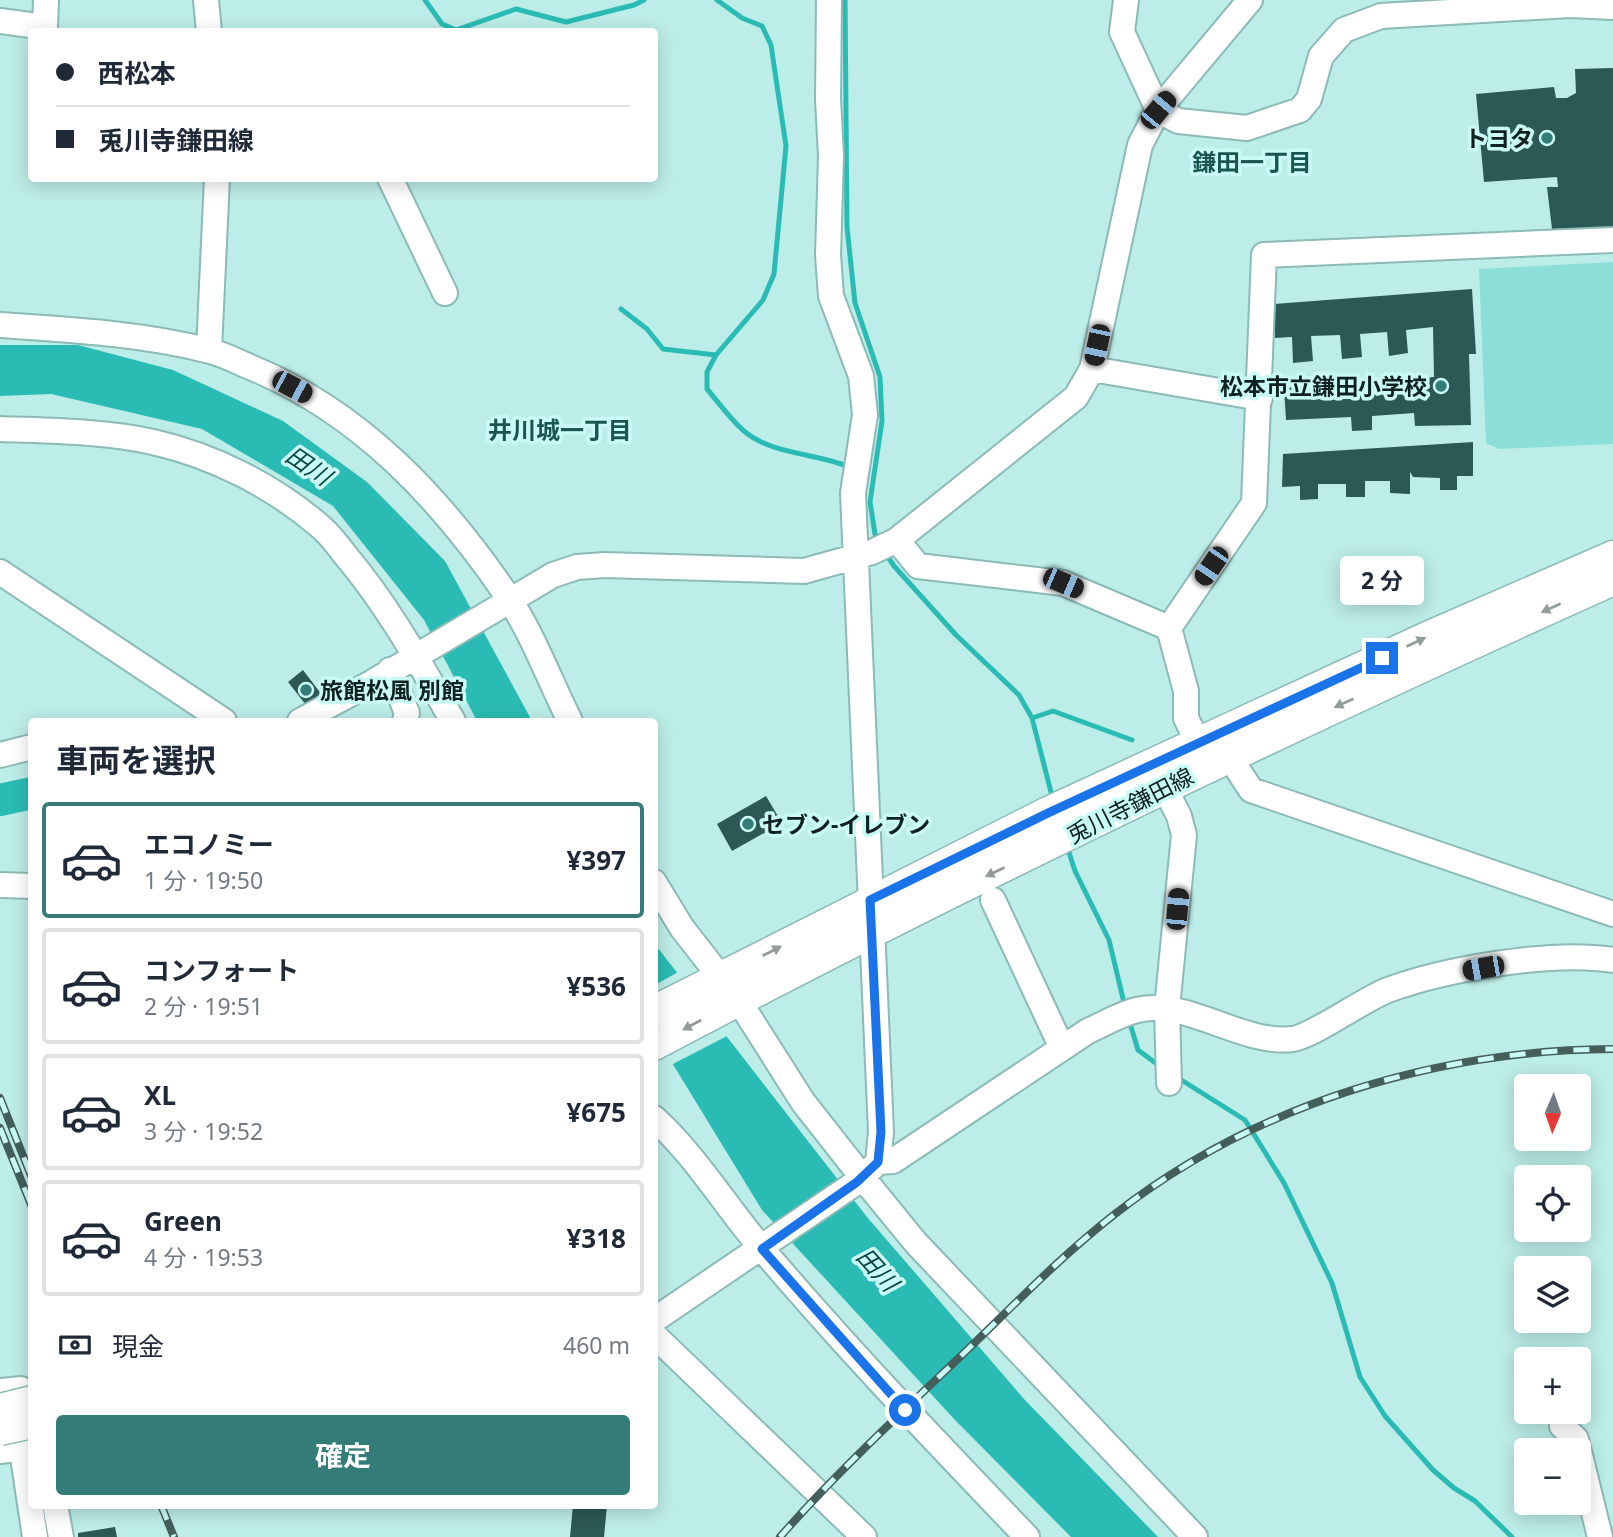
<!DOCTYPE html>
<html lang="ja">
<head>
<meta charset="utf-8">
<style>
  body { margin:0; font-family:"Noto Sans","Noto Sans JP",sans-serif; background:#f6f6f7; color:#1f2937; height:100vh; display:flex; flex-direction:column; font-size:26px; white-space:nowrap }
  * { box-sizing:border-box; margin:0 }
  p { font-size:23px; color:#747a83 }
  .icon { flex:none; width:38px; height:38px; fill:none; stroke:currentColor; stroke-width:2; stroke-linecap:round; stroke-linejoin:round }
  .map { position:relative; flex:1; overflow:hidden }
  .details { position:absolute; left:28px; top:718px; width:630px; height:791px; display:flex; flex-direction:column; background:#fff; border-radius:7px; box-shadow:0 4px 18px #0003 }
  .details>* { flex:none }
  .top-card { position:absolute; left:28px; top:28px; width:630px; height:154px; border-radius:7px; box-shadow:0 4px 18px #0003; display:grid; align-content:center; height:154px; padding:0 28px; background:#fff }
  .needle { width:46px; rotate:182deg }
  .fabs { position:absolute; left:1514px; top:1074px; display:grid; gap:14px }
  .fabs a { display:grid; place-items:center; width:77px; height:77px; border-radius:7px; background:#fff; box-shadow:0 4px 18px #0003; font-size:35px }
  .end { position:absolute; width:32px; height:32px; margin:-16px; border:9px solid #1a73e8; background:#fff; box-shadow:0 0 0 4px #fff }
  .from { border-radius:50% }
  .bubble { position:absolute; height:49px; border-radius:7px; background:#fff; box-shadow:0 4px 18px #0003; font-size:23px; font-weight:700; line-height:49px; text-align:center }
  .car { position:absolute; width:21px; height:42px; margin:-21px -10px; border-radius:9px; box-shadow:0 0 5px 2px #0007; background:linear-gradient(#222 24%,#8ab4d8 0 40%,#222 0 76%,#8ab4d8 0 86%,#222 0) }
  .top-card b { display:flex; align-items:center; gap:24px; height:66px; font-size:26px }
  .top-card b+b { border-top:2px solid #e0e1e3 }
  .top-card i { width:18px; height:18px; background:#1f2937 }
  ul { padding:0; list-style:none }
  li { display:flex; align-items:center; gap:21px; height:116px; margin:0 14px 10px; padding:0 14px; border:4px solid #e0e1e3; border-radius:7px }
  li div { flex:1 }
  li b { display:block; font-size:26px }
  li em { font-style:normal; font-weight:700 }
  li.active { border-color:#347c77 }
  li>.icon { width:63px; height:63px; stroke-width:1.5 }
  h2 { padding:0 28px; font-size:32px; line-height:84px }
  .pay { display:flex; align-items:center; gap:18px; height:77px; padding:0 28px; font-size:26px }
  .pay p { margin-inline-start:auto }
  .action { display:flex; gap:14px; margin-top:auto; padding:14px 28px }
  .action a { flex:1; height:80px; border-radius:7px; background:#347c77; color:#fff; font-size:28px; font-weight:700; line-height:80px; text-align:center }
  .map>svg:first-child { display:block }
  .green { fill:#8cdfd8 }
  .water { fill:#2abcb4 }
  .pier { fill:#bdede8 }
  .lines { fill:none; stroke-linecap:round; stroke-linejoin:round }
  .stream { stroke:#2abcb4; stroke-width:5 }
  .river { stroke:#2abcb4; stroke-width:32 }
  .building { fill:#2c5855 }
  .minor-casing { stroke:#8cbab6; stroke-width:28 }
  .major-casing { stroke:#8cbab6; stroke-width:33 }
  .minor { stroke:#fff; stroke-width:24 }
  .major { stroke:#fff; stroke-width:30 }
  .rail-casing { stroke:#435e5b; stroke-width:8 }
  .rail { stroke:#cafaf5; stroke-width:5; stroke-dasharray:16; stroke-linecap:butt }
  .major-bridge-casing { stroke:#8cbab6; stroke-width:33; stroke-linecap:butt }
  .major-bridge { stroke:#fff; stroke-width:30 }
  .oneway { fill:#939b9b }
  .route { stroke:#1a73e8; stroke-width:9 }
  .poi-dot { fill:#347c77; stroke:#cafaf5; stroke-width:2.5 }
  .labels { text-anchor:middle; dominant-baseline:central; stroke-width:7; stroke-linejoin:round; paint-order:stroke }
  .poi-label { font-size:23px; font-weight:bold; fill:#0f2120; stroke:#cafaf5; text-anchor:end }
  .street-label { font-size:23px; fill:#0f2120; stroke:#cafaf5 }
  .neighbourhood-label { font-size:24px; font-weight:bold; fill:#1a5551; stroke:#cafaf5 }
  .water-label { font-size:24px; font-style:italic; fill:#084743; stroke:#cafaf5 }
</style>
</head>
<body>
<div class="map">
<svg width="1613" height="1537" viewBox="0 0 1613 1537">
  <rect width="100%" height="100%" fill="#bdede8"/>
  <!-- green -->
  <path class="green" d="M1613,262V444L1499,449L1486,443L1479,269Z"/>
  <!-- water -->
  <path class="water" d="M0,345H78L173,370L283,421L367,482L445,561L532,721H477L424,620L333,506L202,429L51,394L0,396Z
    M654,943L867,1217L1024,1399L1158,1537H1071L955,1420L762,1210L655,1035Z"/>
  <!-- pier -->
  <path class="pier" d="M680,971L729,1035L669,1066L654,1042L655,985Z"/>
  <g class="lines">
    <!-- stream -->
    <path class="stream" d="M425,0L442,24L456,30L516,9L566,22L634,5L644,0
      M717,0L742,18L762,26L771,45L786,146L774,274L763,300L716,355L707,372V389C719,403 731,420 744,431C772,455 817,453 849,467
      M845,0L847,227L855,303L880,377L882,421L870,502L875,534L880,542
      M621,309L647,329L663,349L716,355
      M886,554L894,566L956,635L1019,695L1032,718L1053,800
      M1032,718L1053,711L1132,740
      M1067,846L1075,871L1109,940L1125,1007
      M1129,1020L1138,1050L1161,1067
      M1175,1076L1245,1120L1284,1183L1332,1283L1360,1377L1385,1416L1433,1470L1454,1488L1475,1501L1512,1537"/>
    <!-- river -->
    <path class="river" d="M0,800L32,793"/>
  </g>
  <!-- building -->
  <path class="building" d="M1613,68V227L1552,229L1547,187H1558L1557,177L1484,182L1476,94L1554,87L1556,98H1567L1576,93L1575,69Z
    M1472,289L1476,354H1469L1471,425L1415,426L1414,413L1372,416V430L1352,431L1351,417L1286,420L1284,388L1434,377L1433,327L1406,330L1408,353L1389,356L1387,332L1360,334L1362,357L1342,359L1340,335L1311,336L1313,361L1293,363L1292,337L1275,338L1274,304Z
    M1473,442V476H1457V490H1440V478L1413,477L1410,472V494L1390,493V481H1365V497H1346V484H1318V499L1300,500V486L1282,487L1283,454Z
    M303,670L325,699L310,710L288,682Z
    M766,796L782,823L732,851L717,824Z
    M573,1505H607L604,1537H570Z
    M115,1527L117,1537H78V1533Z"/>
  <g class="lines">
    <!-- minor casing -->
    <g class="minor-casing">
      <path id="minor" d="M206,0L209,32
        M829,0L828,99L831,156L828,255L831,296L861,376L865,415L853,493L881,1132L878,1162
        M1126,0L1122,32L1158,110L1178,121L1247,128L1300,110L1309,99L1321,56L1344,30L1381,16L1570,5L1613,7
        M0,21L45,27L46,0
        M390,178L445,293
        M0,325C69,330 138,333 206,350C221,353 236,361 250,367C361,412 442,500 508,597C533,635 550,681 570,721
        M209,350L217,178
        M1092,369L1260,398
        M0,429C50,431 104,431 153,442C215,456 275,487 322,528C331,536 339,547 346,556C389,607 420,664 453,721
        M897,540L918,566L1063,583L1169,628
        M0,572L224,721
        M390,670L407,713L405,721
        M300,721L371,683L553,575L577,567L605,565L804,571L872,552L897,540L1076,397L1092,369L1140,145L1158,110L1250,0
        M1224,739L1238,770L1251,790L1613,914
        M1198,743L1186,718V691L1169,628L1254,503L1264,255L1613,240
        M0,755L32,747
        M1156,771L1179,816L1184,835L1167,1008L1169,1083
        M654,882L682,928L739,1001L803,1102L862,1177L916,1243L1195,1537
        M0,885L32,886
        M993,900L1062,1048
        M654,1118C696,1156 726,1207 763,1250C847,1349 937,1443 1027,1537
        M654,1320L857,1182L878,1162L893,1161L1088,1031C1104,1024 1120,1014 1137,1010C1187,998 1241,1045 1293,1039C1313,1036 1364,999 1388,990C1445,969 1553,950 1613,960
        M654,1335L864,1537
        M0,1391L21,1389L27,1394L32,1405
        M16,1410L35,1537
        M1562,1426L1576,1439L1600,1537
        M0,1451L32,1447
        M55,1505L61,1537"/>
    </g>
    <!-- major casing -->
    <g class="major-casing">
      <path id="major" d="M654,1011L1048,812L1427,637L1613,556
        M654,1045C968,879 1289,726 1613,580"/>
    </g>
    <!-- minor -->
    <use href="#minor" class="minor"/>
    <!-- major -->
    <use href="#major" class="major"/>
    <!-- rail casing -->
    <g class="rail-casing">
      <path id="rail" d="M0,1098L32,1178
        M0,1128L32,1207
        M161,1505L174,1537
        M780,1537C837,1472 901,1413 963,1354C1013,1306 1061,1256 1115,1214C1256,1104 1436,1050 1613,1049"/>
    </g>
    <!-- rail -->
    <use href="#rail" class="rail"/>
    <!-- major-bridge casing -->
    <g class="major-bridge-casing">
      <path id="major-bridge" d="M0,1409L32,1401
        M0,1430L32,1423"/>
    </g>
    <!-- major-bridge -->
    <use href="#major-bridge" class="major-bridge"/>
  </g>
  <!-- one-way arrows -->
  <defs><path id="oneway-solid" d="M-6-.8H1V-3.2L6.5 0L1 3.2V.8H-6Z" transform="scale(1.75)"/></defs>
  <g class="oneway">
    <use href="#oneway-solid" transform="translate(1551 608) rotate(156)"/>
    <use href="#oneway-solid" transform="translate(1416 642) rotate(-25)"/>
    <use href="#oneway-solid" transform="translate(1344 703) rotate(156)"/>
    <use href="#oneway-solid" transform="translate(995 872) rotate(154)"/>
    <use href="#oneway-solid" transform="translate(772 951) rotate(-27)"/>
    <use href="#oneway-solid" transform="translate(692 1025) rotate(152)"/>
  </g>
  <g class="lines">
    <!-- route -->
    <path class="route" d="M905,1410L762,1249L857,1182L878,1162L881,1132L870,900L1048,813L1382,658"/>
  </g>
  <!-- markers -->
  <g class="poi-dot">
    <circle cx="1547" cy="138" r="7"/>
    <circle cx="1441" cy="386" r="7"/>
    <circle cx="306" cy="690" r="7"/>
    <circle cx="748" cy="824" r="7"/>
  </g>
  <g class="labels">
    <!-- poi labels -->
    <g class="poi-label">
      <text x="1533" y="138">トヨタ</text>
      <text x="1427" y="386">松本市立鎌田小学校</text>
      <text x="320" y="690" text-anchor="start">旅館松風 別館</text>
      <text x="762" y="824" text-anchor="start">セブン-イレブン</text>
    </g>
    <!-- street labels -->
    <g class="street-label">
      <text transform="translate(1130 805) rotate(-27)">兎川寺鎌田線</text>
    </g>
    <!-- neighbourhood labels -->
    <g class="neighbourhood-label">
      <text x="1252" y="161">鎌田一丁目</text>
      <text x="560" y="429">井川城一丁目</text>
    </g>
    <!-- water labels -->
    <g class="water-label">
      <text transform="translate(309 465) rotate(34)">田川</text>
      <text transform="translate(878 1269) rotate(48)">田川</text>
    </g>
  </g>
</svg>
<div class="fabs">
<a><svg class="needle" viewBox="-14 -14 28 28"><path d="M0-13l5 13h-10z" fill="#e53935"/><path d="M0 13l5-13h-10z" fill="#747a83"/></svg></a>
<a><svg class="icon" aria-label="locate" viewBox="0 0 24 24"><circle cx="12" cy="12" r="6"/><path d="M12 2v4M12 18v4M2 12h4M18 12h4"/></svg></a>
<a><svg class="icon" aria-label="layers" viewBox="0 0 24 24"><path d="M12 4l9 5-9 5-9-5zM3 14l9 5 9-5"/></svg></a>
<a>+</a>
<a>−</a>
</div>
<i class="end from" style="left:905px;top:1410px"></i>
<i class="end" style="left:1382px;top:658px"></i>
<div class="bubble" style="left:1340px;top:556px;width:84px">2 分</div>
<i class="car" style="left:1158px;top:110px;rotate:40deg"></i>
<i class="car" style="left:1097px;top:345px;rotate:192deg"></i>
<i class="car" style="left:292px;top:387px;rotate:118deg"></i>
<i class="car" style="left:1211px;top:566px;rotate:214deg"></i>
<i class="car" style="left:1063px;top:583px;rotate:113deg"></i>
<i class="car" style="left:1177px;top:909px;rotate:5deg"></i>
<i class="car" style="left:1483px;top:968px;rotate:260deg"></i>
<div class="top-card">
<b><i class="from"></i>西松本</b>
<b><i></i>兎川寺鎌田線</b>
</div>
<section class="details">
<h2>車両を選択</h2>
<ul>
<li class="active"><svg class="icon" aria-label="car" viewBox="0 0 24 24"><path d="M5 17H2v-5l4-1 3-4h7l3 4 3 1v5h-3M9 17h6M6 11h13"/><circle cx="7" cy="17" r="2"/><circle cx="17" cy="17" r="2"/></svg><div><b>エコノミー</b><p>1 分 · 19:50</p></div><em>¥397</em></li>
<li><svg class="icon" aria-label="car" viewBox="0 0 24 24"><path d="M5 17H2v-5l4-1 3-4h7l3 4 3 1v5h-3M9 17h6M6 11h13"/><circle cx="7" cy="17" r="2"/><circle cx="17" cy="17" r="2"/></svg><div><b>コンフォート</b><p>2 分 · 19:51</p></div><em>¥536</em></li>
<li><svg class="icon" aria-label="car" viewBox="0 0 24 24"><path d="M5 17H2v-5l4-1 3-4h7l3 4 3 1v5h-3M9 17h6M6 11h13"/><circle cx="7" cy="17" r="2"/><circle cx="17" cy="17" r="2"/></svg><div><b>XL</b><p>3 分 · 19:52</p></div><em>¥675</em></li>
<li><svg class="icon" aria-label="car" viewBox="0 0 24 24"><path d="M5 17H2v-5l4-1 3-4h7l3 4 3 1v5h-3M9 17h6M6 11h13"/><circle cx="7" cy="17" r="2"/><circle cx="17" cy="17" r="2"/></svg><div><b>Green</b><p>4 分 · 19:53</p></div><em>¥318</em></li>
</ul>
<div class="pay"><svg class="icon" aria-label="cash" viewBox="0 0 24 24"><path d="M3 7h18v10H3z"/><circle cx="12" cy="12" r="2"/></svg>現金<p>460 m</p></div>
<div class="action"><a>確定</a></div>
</section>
</div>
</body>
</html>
